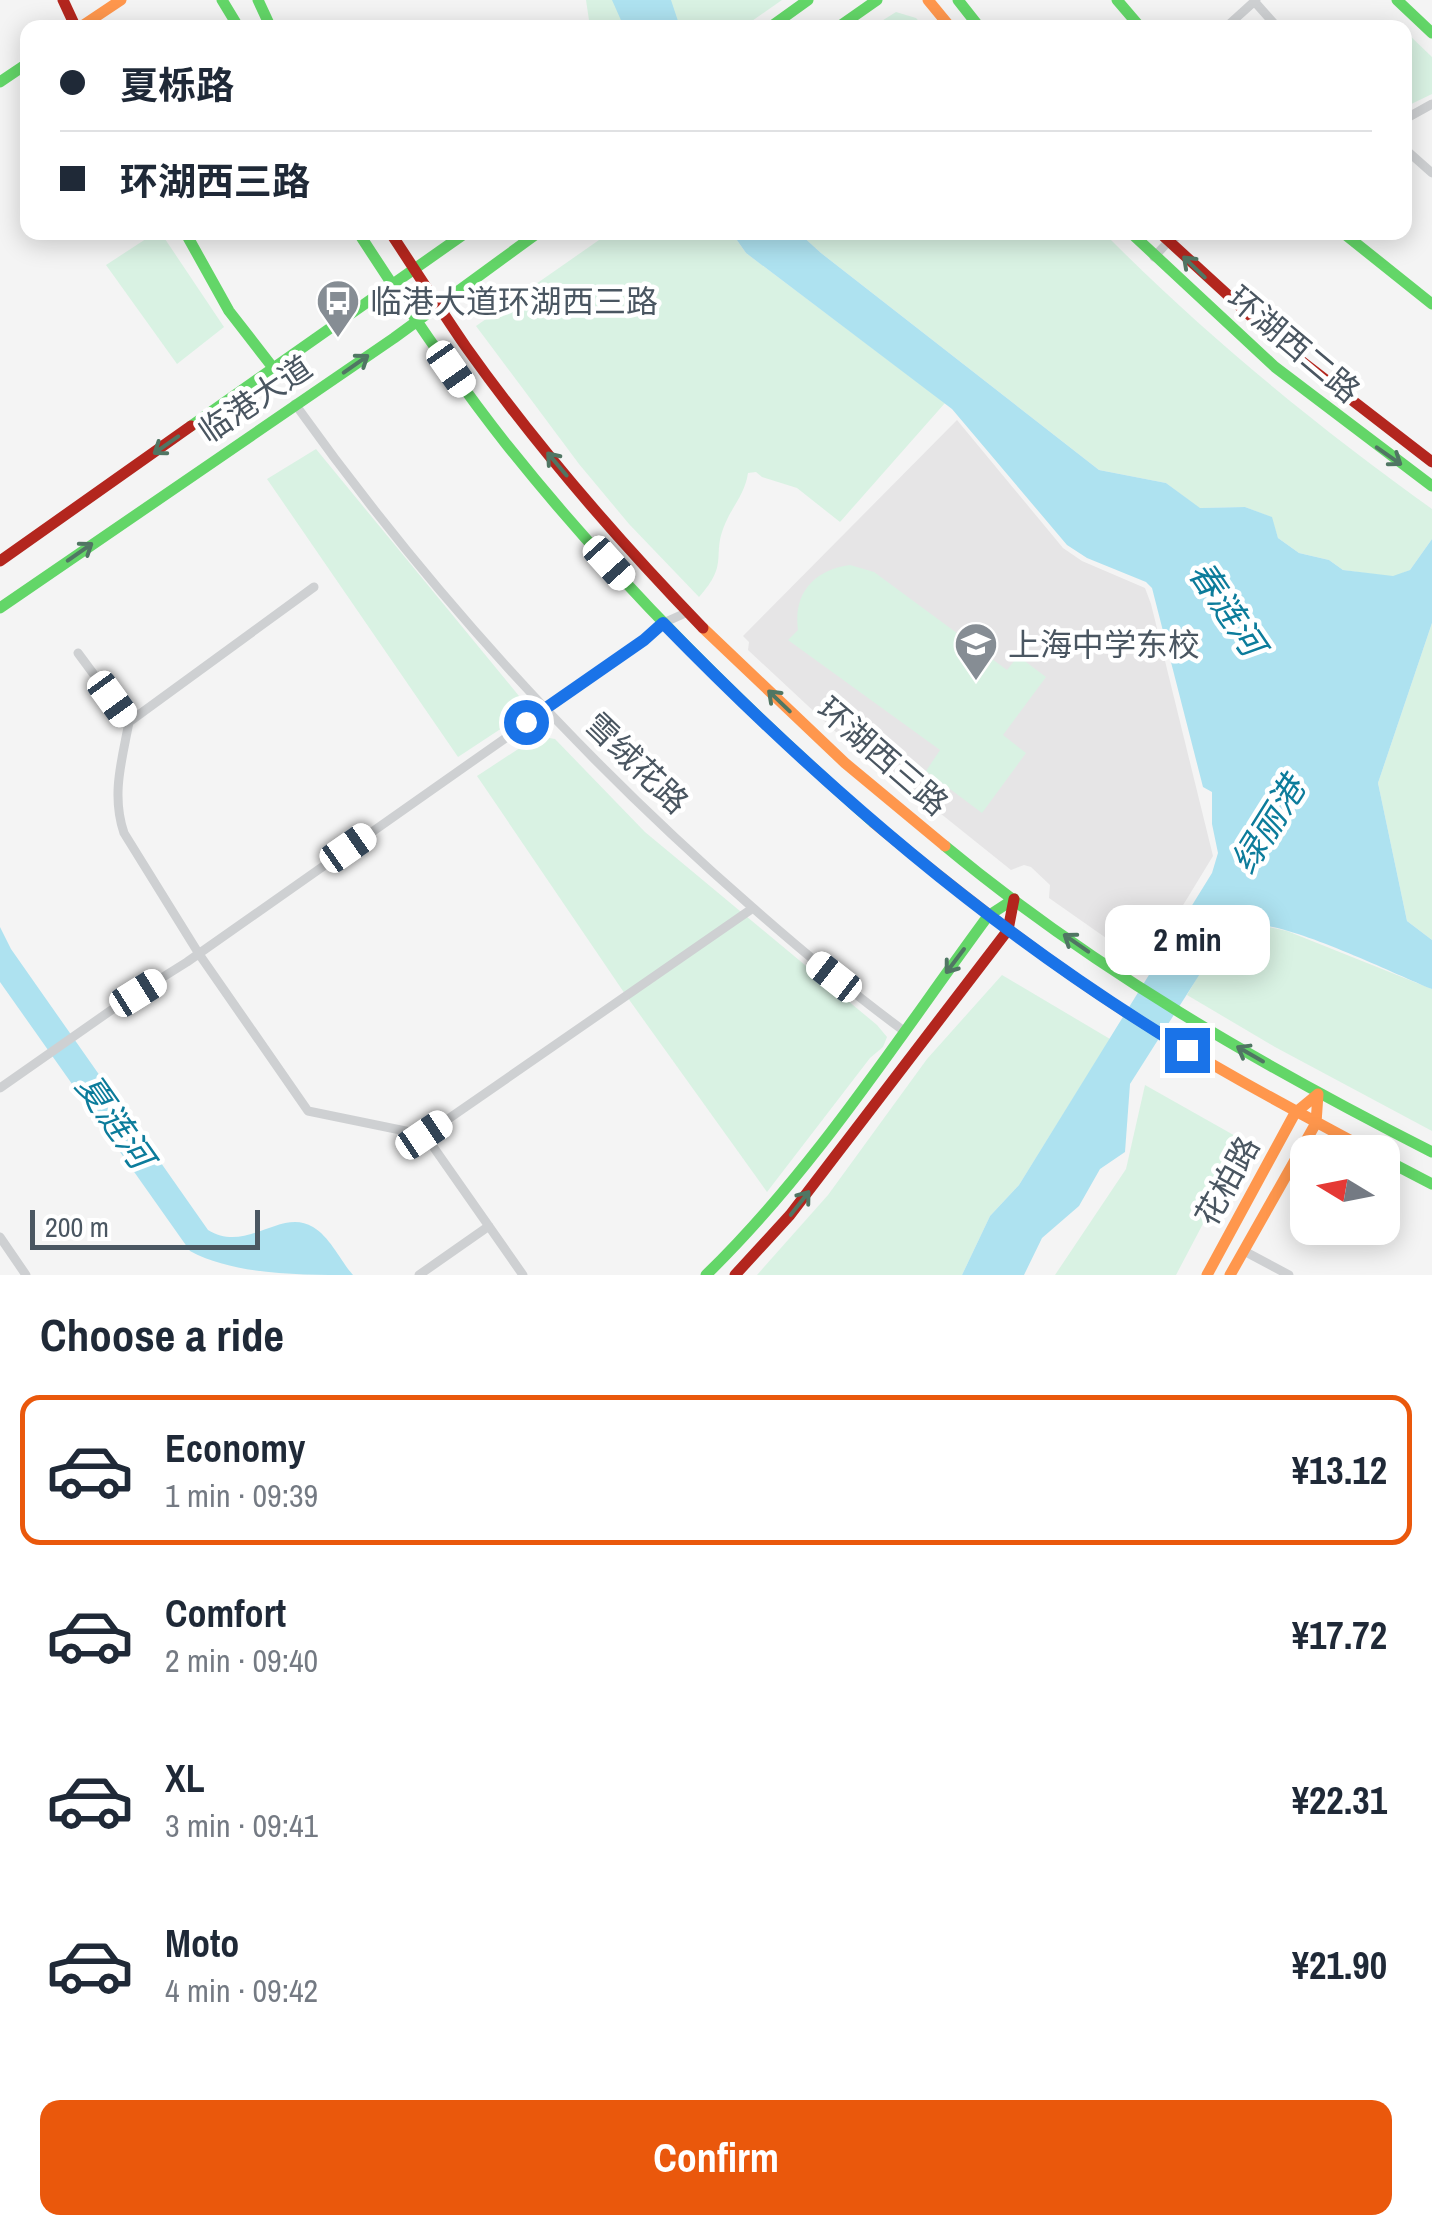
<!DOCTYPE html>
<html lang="en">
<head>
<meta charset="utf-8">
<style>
  body { margin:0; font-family:"Archivo Narrow","Noto Sans SC",sans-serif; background:#f6f6f7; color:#1f2937; height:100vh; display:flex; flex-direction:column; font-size:38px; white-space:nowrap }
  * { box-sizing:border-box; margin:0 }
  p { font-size:32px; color:#747a83 }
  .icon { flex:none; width:55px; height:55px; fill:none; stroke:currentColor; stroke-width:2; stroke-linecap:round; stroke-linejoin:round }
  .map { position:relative; height:1275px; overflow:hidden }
  .side { display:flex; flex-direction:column; background:#fff; flex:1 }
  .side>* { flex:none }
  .guide { position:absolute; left:20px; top:20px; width:1392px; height:220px; border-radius:20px; box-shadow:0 5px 25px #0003; display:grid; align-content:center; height:220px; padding:0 40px; background:#fff }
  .needle { width:65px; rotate:280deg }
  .controls { position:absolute; left:1290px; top:1135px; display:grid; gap:20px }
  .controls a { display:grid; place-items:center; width:110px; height:110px; border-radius:20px; background:#fff; box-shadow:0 5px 25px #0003; font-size:50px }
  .scale { position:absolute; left:30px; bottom:25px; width:230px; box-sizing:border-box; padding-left:10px; border:5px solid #4a5661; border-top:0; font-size:28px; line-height:35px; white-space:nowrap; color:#4a5661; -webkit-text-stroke:8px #fff; paint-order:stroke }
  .end { position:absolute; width:45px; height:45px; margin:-22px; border:12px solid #1a73e8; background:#fff; box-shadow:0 0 0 5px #fff }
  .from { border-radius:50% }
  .bubble { position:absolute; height:70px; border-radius:20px; background:#fff; box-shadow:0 5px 25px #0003; font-size:32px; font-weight:700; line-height:70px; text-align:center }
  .car { position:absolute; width:30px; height:60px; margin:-30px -15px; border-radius:12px; box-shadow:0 0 8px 2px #0007; background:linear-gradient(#fff 24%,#345 0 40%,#fff 0 76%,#345 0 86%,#fff 0) }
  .guide b { display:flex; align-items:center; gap:35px; height:95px; font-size:38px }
  .guide b+b { border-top:2px solid #e0e1e3 }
  .guide i { width:25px; height:25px; background:#1f2937 }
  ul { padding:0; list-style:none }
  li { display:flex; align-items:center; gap:30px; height:150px; margin:0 20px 15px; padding:0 20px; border:5px solid transparent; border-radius:20px }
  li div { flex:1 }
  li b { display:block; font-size:38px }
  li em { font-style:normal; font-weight:700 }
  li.on { border-color:#ea580c }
  li>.icon { width:90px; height:90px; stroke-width:1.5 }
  h2 { padding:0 40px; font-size:45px; line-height:120px }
  .action { display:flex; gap:20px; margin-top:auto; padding:20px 40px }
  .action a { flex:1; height:115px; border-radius:20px; background:#ea580c; color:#fff; font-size:40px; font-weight:700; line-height:115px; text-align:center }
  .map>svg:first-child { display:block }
  .education { fill:#e6e5e6 }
  .green { fill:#d9f2e3 }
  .water { fill:#aee2f0 }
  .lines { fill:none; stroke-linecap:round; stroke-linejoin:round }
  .street { stroke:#ced0d2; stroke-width:9 }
  .fast { stroke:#63d668; stroke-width:11 }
  .slow { stroke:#ff974d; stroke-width:11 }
  .jam { stroke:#b3261e; stroke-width:11 }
  .oneway { stroke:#507663 }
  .route { stroke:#1a73e8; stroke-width:12 }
  .labels { text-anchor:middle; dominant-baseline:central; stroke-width:9; stroke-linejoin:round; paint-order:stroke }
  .poi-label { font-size:32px; fill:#4a5661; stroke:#fff; text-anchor:start }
  .street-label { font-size:32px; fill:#4a5661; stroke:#fff }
  .water-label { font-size:35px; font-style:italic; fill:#0c7c9b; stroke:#fff }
</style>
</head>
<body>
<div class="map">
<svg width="1432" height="1275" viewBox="0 0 1432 1275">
  <rect width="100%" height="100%" fill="#f4f4f4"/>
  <!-- education -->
  <path class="education" d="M957,420L1063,548L1082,561L1145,588L1151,604L1213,856L1146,966L1049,898L1050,885L1031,867L1024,865L1011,870L910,789L866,760L748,650L749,642L743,636Z"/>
  <!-- green -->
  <path class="green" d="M586,0H782L742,28L590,27Z
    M896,12L916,18L924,27H872Z
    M1405,31L1432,57V94L1405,107Z
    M155,233H161L224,327L177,364L106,265Z
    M609,233H732L746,253L945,403L840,522L797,488L762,477L756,472L748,473C745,494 733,505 725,524C711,556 730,563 699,597L629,524L579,464L476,326Z
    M799,233H1104C1205,335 1315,425 1432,509V539L1410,570L1393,577L1343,570L1329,560L1299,553L1278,538L1271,517L1245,507L1199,508L1166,483L1099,470L821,253Z
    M316,449L519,696L524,708L514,720L458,757L267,479Z
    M850,565L874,572L1007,670L1018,656L1046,677L1003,735L1026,753L982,813L926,771L940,750L788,640L798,630C793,593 814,570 850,565Z
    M1432,623V940L1407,921L1378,783Z
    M538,736L555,739L645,832L877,1025L887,1037L883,1047L870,1058L767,1192L625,994L477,776Z
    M1260,925L1287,931L1432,989V1131L1275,1047L1187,995C1209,960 1216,929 1260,925Z
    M1002,975L1110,1039L1019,1185L990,1216L962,1275H757L828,1195L927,1059Z
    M1145,1085L1246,1142L1176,1275H1055L1126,1169Z"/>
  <!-- water -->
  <path class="water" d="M612,0H671L680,27H624Z
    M732,233H799L821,253L1099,470L1166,483L1200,508L1245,507L1272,517L1278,538L1299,553L1329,560L1343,570L1393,576L1410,570L1432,539V623L1378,783L1407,921L1432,940V989C1393,973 1294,925 1257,925C1242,925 1234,930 1222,939L1130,1084L1125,1152L1100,1169L1079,1206L1042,1238L1024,1275H962L990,1216L1019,1185L1212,873L1218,853L1212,824V792L1203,787L1152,588L1146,582L1087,558L1067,545L952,409L746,253Z
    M0,927L11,949L208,1230C247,1254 281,1207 313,1227C330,1237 340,1260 353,1275C300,1275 234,1275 190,1251L0,982Z"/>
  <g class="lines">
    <!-- street -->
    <path class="street" d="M1254,1L1278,28
      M1225,28L1256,0
      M1405,119L1432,104
      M1405,149L1432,173
      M1154,257L1168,242L1184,232
      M295,404C427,589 580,757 752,907C801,950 851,992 904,1031
      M314,587L129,722C122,760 111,795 124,833L199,954L308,1111L425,1135L523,1275
      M78,653L129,722
      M0,1088L120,1004L187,962L645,640L663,623L688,612
      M425,1135L753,908
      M0,1237L26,1275
      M1244,1251L1289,1275
      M419,1275L489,1226"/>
    <!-- fast -->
    <path class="fast" d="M222,0L239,28
      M258,0L271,28
      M958,0L980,28
      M1117,0L1141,28
      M1397,0L1432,33
      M769,28L808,0
      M837,28L877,0
      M0,82L28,63
      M185,232L229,311L274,369
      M358,232C405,305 453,377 507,445C617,583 742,706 874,823
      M1130,232L1275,367L1432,486
      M1342,232L1432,304
      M191,426L467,232
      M0,608L394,338L539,232
      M945,846C1093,969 1261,1065 1432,1152
      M1382,1158L1432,1184
      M706,1275C815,1169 898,1038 988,916L1014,899"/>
    <!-- slow -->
    <path class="slow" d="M928,0L951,28
      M79,28L121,0
      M703,628L845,763L945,846
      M874,823C951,886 1029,948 1112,1003C1196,1058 1284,1105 1372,1152
      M1207,1275L1295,1113L1318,1094
      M1230,1275L1316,1123L1318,1094"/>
    <!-- jam -->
    <path class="jam" d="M63,0L76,28
      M390,232C415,270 440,309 466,347C537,447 618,540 703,628
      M1159,232L1291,353L1432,462
      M0,561L191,426
      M735,1275L790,1215L1008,930L1014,899"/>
  </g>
  <!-- one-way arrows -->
  <defs><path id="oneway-shaft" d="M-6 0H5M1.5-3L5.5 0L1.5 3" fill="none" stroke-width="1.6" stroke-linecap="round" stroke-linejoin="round" transform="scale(2.5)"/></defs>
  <g class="oneway">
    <use href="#oneway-shaft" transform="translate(1194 267) rotate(-136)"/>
    <use href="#oneway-shaft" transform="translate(356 364) rotate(-35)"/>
    <use href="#oneway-shaft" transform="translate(166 445) rotate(145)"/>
    <use href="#oneway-shaft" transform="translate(1389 456) rotate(35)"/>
    <use href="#oneway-shaft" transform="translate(557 464) rotate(-130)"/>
    <use href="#oneway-shaft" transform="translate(80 552) rotate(-35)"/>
    <use href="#oneway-shaft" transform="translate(779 701) rotate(-136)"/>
    <use href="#oneway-shaft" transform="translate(1076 943) rotate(-145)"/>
    <use href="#oneway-shaft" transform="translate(955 961) rotate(127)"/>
    <use href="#oneway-shaft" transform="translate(1250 1054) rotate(-150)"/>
    <use href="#oneway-shaft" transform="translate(800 1203) rotate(-52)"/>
  </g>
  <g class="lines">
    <!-- route -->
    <path class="route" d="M526,722L644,640L663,623C821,785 992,933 1187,1050"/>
  </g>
  <!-- icons -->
  <defs>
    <g id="bus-pin" transform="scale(2.25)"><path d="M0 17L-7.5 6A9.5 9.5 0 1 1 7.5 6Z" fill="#868d94" stroke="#fff"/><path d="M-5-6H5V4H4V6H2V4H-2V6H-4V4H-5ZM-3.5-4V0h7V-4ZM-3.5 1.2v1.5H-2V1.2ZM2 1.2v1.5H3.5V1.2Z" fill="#fff"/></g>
    <g id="school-pin" transform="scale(2.25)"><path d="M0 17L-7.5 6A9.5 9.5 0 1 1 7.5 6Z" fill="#868d94" stroke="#fff"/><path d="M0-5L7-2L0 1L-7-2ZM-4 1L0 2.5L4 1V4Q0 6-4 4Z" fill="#fff"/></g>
  </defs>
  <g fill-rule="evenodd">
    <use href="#bus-pin" x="338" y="301"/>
    <use href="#school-pin" x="976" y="644"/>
  </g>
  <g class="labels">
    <!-- poi labels -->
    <g class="poi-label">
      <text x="370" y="301">临港大道环湖西三路</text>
      <text x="1008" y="644">上海中学东校</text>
    </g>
    <!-- street labels -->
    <g class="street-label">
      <text transform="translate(1294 344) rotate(40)">环湖西二路</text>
      <text transform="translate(255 399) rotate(-34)">临港大道</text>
      <text transform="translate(883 756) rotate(41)">环湖西三路</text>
      <text transform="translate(637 763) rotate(44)">雪绒花路</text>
      <text transform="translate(1227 1181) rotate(-61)">花柏路</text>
    </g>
    <!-- water labels -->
    <g class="water-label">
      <text transform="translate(1227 608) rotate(56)">春涟河</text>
      <text transform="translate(1268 825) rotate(-58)">绿丽港</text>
      <text transform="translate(115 1121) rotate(55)">夏涟河</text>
    </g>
  </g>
</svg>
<div class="controls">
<a><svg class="needle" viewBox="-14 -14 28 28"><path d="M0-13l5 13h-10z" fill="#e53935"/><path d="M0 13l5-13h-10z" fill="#747a83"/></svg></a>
</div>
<div class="scale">200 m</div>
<i class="end from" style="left:526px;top:722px"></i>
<i class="end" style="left:1187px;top:1050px"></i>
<div class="bubble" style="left:1105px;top:905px;width:165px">2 min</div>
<i class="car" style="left:451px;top:369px;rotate:145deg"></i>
<i class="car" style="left:609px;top:563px;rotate:138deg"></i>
<i class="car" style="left:112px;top:699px;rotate:144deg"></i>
<i class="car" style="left:348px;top:848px;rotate:55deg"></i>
<i class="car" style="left:834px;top:977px;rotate:308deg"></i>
<i class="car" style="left:138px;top:993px;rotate:58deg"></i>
<i class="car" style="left:424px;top:1135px;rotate:56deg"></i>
<div class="guide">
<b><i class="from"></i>夏栎路</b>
<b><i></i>环湖西三路</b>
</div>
</div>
<section class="side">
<h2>Choose a ride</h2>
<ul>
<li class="on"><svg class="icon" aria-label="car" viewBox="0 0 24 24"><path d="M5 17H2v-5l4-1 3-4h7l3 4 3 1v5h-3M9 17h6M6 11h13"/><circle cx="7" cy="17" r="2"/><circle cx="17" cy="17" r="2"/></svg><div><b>Economy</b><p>1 min · 09:39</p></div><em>¥13.12</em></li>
<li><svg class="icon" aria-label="car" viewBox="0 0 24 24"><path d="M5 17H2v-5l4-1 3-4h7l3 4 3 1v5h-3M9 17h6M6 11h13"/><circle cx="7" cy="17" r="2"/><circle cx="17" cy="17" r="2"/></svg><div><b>Comfort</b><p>2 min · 09:40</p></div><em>¥17.72</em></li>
<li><svg class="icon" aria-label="car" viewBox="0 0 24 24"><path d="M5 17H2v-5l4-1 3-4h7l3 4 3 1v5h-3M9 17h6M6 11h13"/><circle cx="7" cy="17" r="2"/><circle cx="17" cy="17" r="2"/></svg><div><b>XL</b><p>3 min · 09:41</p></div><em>¥22.31</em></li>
<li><svg class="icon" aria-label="car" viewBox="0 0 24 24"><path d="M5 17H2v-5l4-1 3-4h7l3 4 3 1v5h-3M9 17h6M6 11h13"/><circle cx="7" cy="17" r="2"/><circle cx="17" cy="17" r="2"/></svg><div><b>Moto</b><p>4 min · 09:42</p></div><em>¥21.90</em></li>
</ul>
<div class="action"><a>Confirm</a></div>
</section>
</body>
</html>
